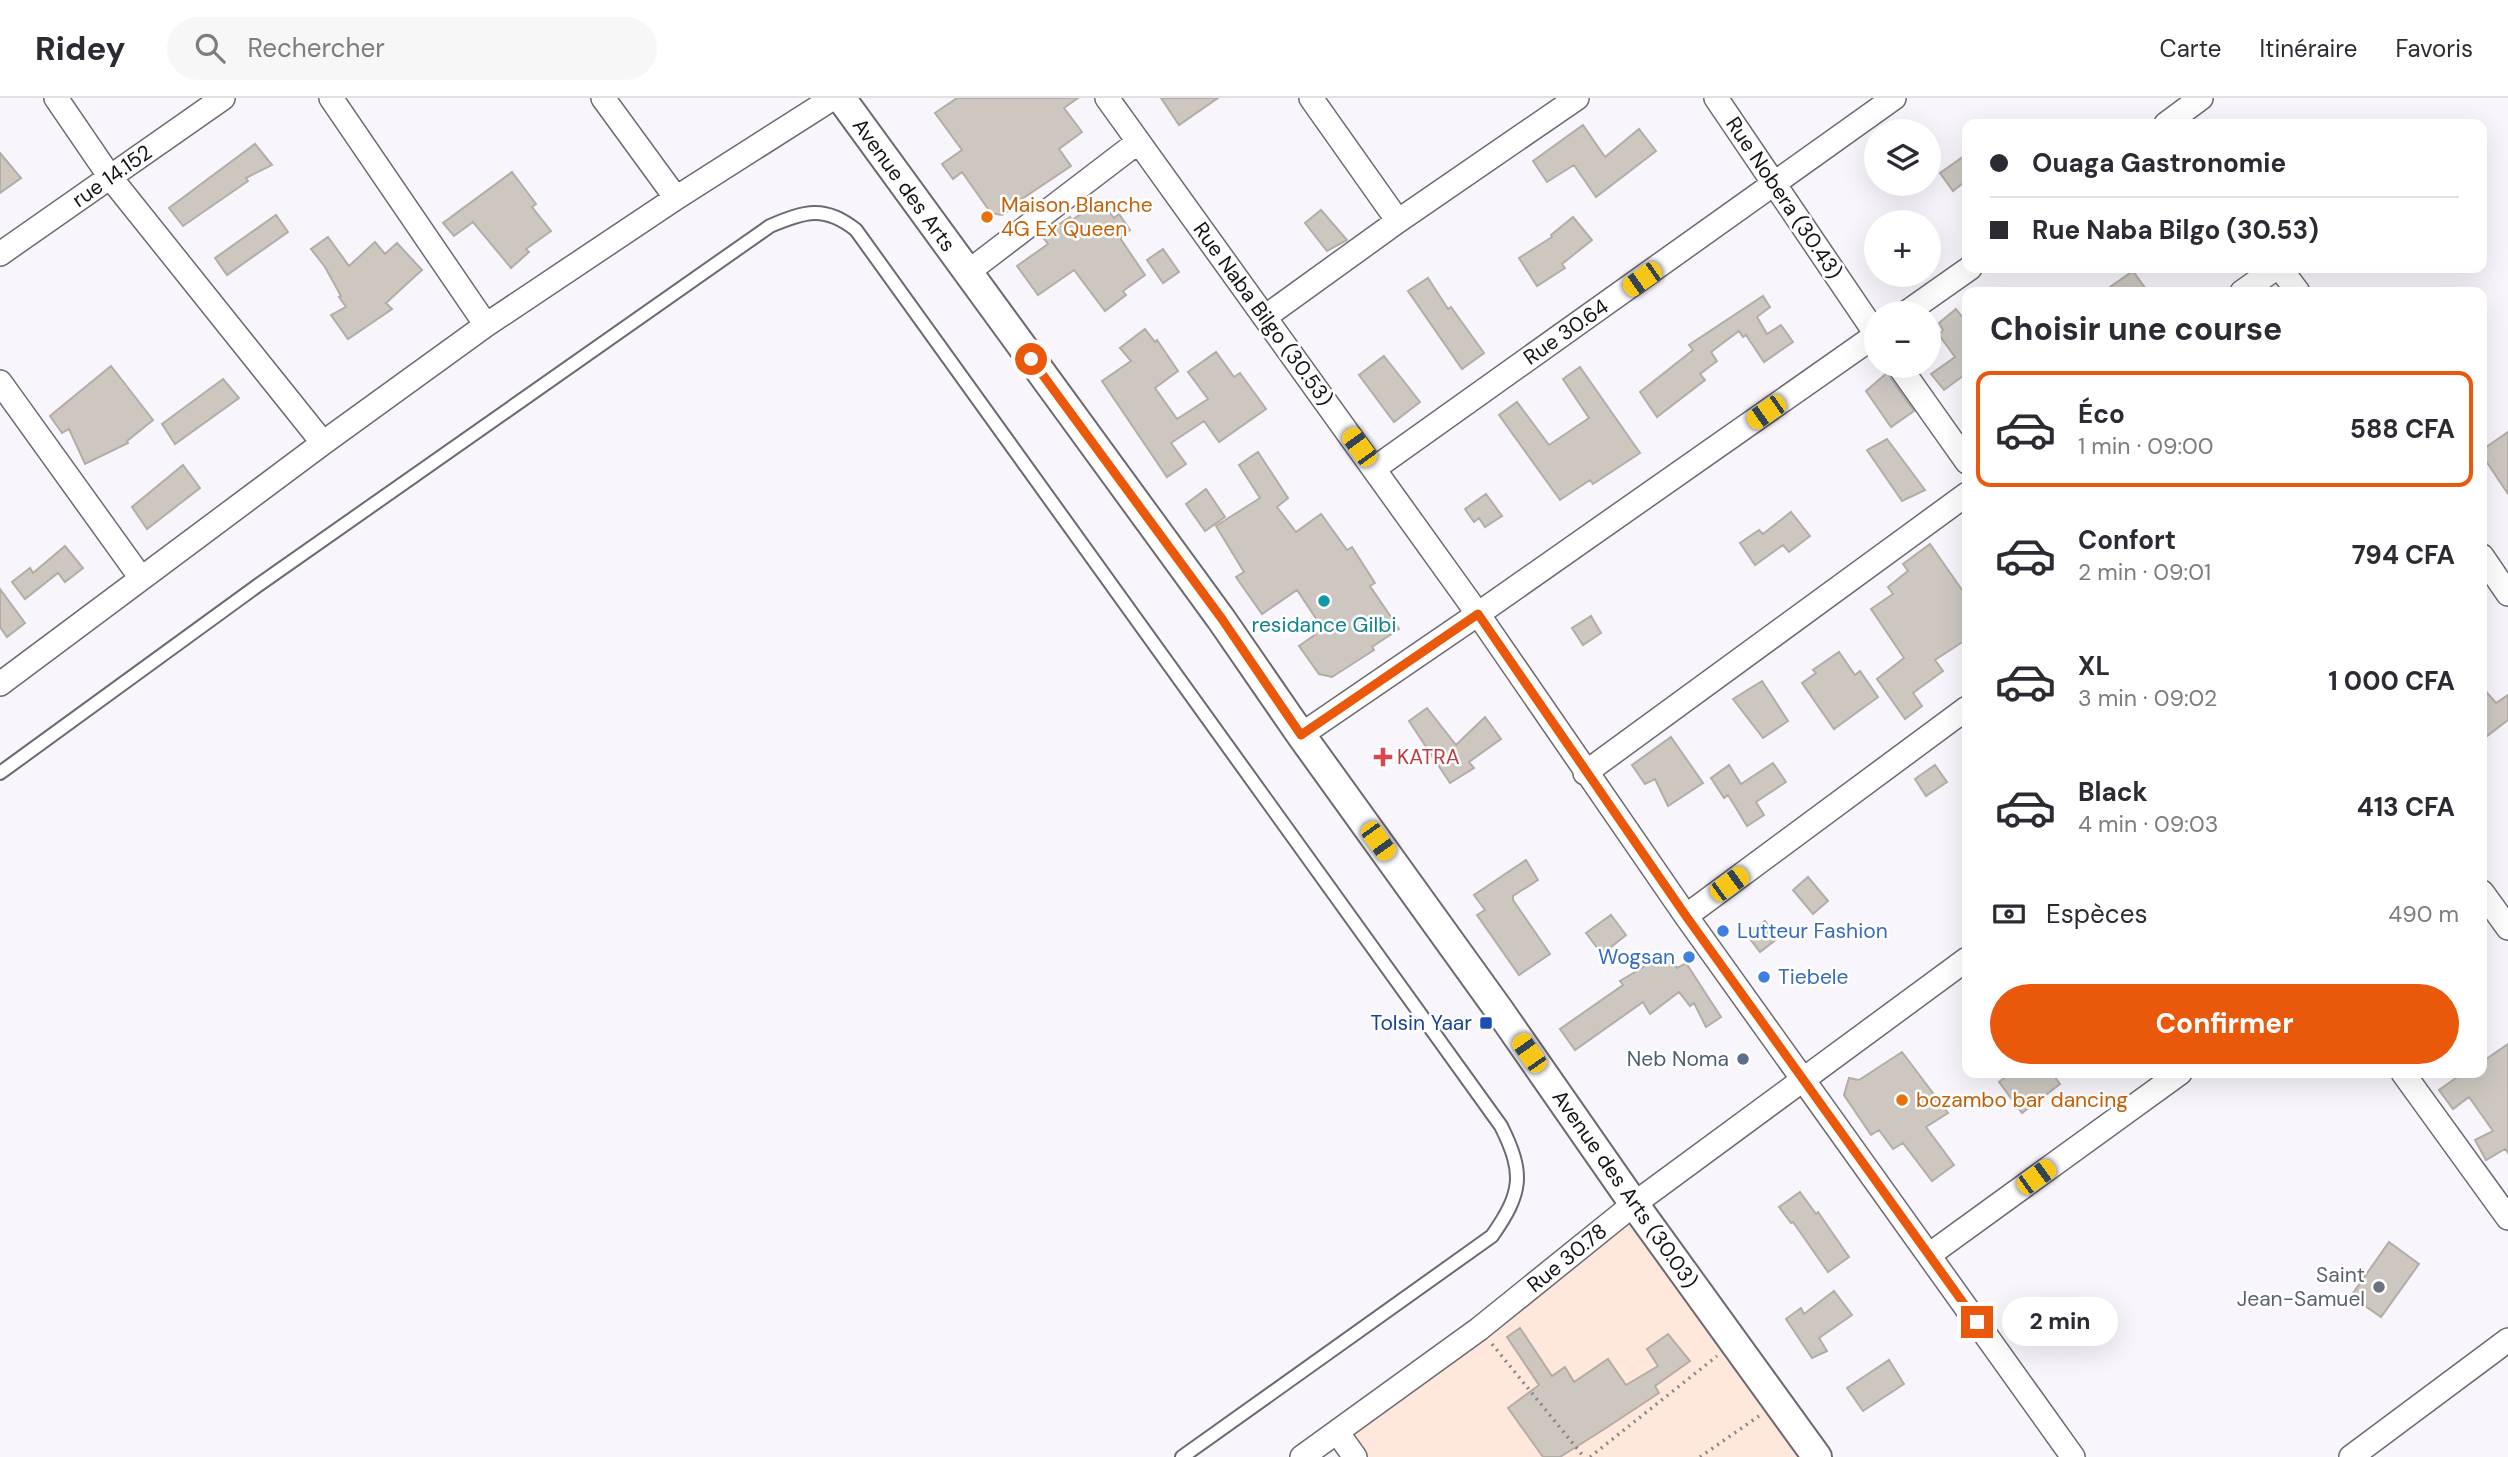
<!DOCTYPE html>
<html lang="fr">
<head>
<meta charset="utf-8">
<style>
  body { margin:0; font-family:"DM Sans",sans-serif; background:#f7f7f7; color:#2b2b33; height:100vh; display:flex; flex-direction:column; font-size:26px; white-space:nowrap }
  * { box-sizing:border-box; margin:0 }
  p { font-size:23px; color:#7c7c81 }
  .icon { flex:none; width:38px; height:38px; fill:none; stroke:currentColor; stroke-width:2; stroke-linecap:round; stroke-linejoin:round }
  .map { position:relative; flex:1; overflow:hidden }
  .side { position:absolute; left:1962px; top:189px; width:525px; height:791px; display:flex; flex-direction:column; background:#fff; border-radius:14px; box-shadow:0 7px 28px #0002 }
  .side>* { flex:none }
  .banner { position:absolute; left:1962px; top:21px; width:525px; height:154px; border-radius:14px; box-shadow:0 7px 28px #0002; display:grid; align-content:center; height:154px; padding:0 28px; background:#fff }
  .buttons { position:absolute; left:1864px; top:21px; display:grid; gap:14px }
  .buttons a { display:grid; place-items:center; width:77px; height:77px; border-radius:50%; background:#fff; box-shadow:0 7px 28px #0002; font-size:35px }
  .end { position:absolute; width:32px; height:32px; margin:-16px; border:9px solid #ea580c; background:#fff; box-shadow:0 0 0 4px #fff }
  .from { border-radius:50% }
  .bubble { position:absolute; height:49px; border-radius:24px; background:#fff; box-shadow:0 7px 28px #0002; font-size:23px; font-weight:700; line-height:49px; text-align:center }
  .car { position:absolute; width:21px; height:42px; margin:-21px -10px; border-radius:9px; box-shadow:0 0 5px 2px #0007; background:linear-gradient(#f5c518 24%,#345 0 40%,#f5c518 0 76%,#345 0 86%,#f5c518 0) }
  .banner b { display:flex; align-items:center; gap:24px; height:66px; font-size:26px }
  .banner b+b { border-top:2px solid #e1e1e2 }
  .banner i { width:18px; height:18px; background:#2b2b33 }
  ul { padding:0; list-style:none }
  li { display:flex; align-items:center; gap:21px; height:116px; margin:0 14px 10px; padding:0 14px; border:4px solid transparent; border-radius:14px }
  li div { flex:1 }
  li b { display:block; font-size:26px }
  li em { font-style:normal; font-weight:700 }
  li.on { border-color:#ea580c }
  li>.icon { width:63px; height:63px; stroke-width:1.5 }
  h2 { padding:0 28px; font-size:32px; line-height:84px }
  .pay { display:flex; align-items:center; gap:18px; height:77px; padding:0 28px; font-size:26px }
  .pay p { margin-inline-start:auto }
  .button { display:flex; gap:14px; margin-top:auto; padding:14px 28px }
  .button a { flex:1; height:80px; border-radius:42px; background:#ea580c; color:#fff; font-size:28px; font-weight:700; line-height:80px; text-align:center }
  header { display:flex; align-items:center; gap:42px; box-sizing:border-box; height:98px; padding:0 35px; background:#fff; border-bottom:2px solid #e1e1e2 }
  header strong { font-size:33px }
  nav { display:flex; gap:38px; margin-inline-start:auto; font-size:24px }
  .search { width:490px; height:63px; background:#f7f7f7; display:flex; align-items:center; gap:18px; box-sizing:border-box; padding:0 24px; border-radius:38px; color:#7c7c81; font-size:26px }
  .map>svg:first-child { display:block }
  .commercial { fill:#ffe7dc }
  .building { fill:#cdc7c0; stroke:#b3ada6; stroke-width:2 }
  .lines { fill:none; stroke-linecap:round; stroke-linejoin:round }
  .service-casing { stroke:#6c6970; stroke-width:16 }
  .minor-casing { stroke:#6c6970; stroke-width:26 }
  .tertiary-casing { stroke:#6c6970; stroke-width:32 }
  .path { stroke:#89878c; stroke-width:3.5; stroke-dasharray:2 5; stroke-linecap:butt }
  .service { stroke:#fff; stroke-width:12 }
  .minor { stroke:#fff; stroke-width:23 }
  .tertiary { stroke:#fff; stroke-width:28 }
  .route { stroke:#ea580c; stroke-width:9 }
  .food-dot { fill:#e8710a; stroke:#fff; stroke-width:2.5 }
  .culture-dot { fill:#0f9aa8; stroke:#fff; stroke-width:2.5 }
  .health-dot { fill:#e0444e; stroke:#fff; stroke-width:2.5 }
  .shop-dot { fill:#3f7fe0; stroke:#fff; stroke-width:2.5 }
  .transit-dot { fill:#1a4fb4; stroke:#fff; stroke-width:2.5 }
  .service-dot { fill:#5c6f8a; stroke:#fff; stroke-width:2.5 }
  .worship-dot { fill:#6b7280; stroke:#fff; stroke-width:2.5 }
  .labels { text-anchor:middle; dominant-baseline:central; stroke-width:5; stroke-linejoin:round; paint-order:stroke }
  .street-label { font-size:21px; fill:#141215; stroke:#fff }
  .food-label { font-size:21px; fill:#c56008; stroke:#fff; text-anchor:start }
  .culture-label { font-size:21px; fill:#0d838f; stroke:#fff }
  .health-label { font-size:21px; fill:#be3a42; stroke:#fff; text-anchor:start }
  .shop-label { font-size:21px; fill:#366cbe; stroke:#fff; text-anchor:start }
  .transit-label { font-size:21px; fill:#164399; stroke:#fff; text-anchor:end }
  .service-label { font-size:21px; fill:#4e5e75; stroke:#fff; text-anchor:end }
  .worship-label { font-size:21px; fill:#5b616d; stroke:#fff; text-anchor:end }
</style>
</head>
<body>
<header>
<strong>Ridey</strong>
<div class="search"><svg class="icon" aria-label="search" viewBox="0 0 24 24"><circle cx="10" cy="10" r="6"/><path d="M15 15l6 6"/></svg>Rechercher</div>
<nav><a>Carte</a><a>Itinéraire</a><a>Favoris</a></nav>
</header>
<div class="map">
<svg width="2508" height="1359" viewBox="0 0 2508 1359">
  <rect width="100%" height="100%" fill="#f8f5fd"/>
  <!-- commercial -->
  <path class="commercial" d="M1634,1106L1817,1359H1355L1337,1334Z"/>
  <!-- building -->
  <path class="building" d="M957,0H1078L1064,10L1082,34L1059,51L1071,68L1019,103L1021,105L1002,117L991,115L962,74L953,81L942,66L962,52L935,15Z
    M1161,0H1218L1179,27Z
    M1583,27L1605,59L1639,31L1656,53L1596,99L1574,67L1547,84L1533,63Z
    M255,46L272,67L246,80L248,83L183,128L169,110Z
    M0,55L21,80L0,95Z
    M1967,56V82L1953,93L1940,75Z
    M512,74L536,106L532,109L551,133L526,151L529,154L511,170L473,124L454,138L443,125Z
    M1101,102L1114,120L1119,116L1130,132L1120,140L1145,177L1123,193L1126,197L1105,213L1074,172L1038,197L1017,168L1048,146L1042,138L1070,119L1072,122Z
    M1321,112L1347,142L1327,153L1305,125Z
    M276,117L288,134L227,177L215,160Z
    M1573,119L1592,142L1562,166L1565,170L1537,188L1519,160L1552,139L1551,137Z
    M328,139L349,168L375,144L385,156L397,145L422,172L386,205L392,211L348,241L331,217L346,209L339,199L341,198L325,169L311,151Z
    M1163,151L1179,174L1163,185L1147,162Z
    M2133,173L2148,194H2103Z
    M1428,180L1448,211L1451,209L1484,255L1462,271L1408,193Z
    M1763,198L1770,209L1757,219L1767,236L1781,227L1793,244L1764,264L1746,237L1743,239L1739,233L1711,254L1717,263L1700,276L1705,282L1657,319L1640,294L1693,252L1689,247Z
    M1956,211L1967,225V275L1944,292L1931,276L1955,259L1939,237L1943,232L1939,225Z
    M1145,231L1155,244L1157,242L1178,273L1155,290L1177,321L1208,301L1188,274L1216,254L1234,279L1240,275L1266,311L1219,344L1204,323L1171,345L1186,366L1167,379L1102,283L1131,263L1120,250Z
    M1384,258L1420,304L1394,324L1359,277Z
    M111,268L153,322L127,343L128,345L85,366L69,331L62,335L50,318Z
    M1580,269L1640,355L1593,386L1590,382L1560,402L1499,317L1517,304L1549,347L1589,320L1563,281Z
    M1887,275L1914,313L1891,329L1866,293Z
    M223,281L239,300L175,346L162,326Z
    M2508,334V396L2482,357V352Z
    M1887,341L1925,392L1902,403L1867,352Z
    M1258,354L1288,400L1277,409L1296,434L1321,416L1347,452L1352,449L1375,485L1370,488L1399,531L1372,549L1374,552L1332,579L1319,576L1299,548L1323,531L1297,492L1262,516L1236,479L1244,474L1216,428L1260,400L1239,367Z
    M183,367L200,390L147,431L132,409Z
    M1206,391L1225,419L1205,433L1186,406Z
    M1486,396L1502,418L1485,429L1479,420L1474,424L1465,411Z
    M1791,414L1810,438L1789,454L1783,447L1755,467L1740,445L1759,432L1763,436Z
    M1930,446L1967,499V541L1935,562L1943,573L1913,595L1922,608L1905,621L1877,581L1904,560L1871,511L1893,496L1888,489L1908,473L1903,466Z
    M65,448L83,470L65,484L58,475L25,501L12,484L30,470L33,475Z
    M0,491L25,525L7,539L0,529Z
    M1591,518L1601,535L1583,547L1572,530Z
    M1839,554L1855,577L1860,573L1878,599L1834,631L1802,585L1816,575L1813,572Z
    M1762,583L1788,623L1763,640L1733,601Z
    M2482,589L2496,605L2508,597V622L2482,642Z
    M1427,610L1456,647L1485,619L1501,641L1469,664L1474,670L1450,685L1409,623Z
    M1671,639L1703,685L1668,708L1655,681L1645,686L1632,667Z
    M1773,665L1786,684L1756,704L1764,717L1747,728L1728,697L1724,700L1711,680L1729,667L1741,686Z
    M1935,667L1947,684L1926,698L1915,681Z
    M1526,762L1538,782L1513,798V802L1550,856L1519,877L1477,817L1485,812L1474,797Z
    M1808,779L1828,803L1813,816L1793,792Z
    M1611,817L1626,837L1602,856L1586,835Z
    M1765,823L1778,840L1760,854L1747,837Z
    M1667,855L1677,870L1686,865L1721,919L1706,929L1694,905L1690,908L1679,894L1650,916L1643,904L1575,952L1560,931L1623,887L1620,883Z
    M2508,946V1055L2505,1051L2486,1062L2475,1042L2493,1033L2469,999L2453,1011L2439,992L2463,975H2482V964Z
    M1902,954L1948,1015L1926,1029L1954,1067L1932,1083L1903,1045L1893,1051L1879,1032L1871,1037L1844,997L1849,980L1859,982Z
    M2011,975H2052L2060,986L2022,1015L1999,984Z
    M1800,1094L1816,1116L1818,1114L1849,1159L1828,1174L1793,1124L1791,1125L1779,1109Z
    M2389,1144L2419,1166L2381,1219L2351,1198Z
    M1834,1193L1852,1217L1819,1240L1827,1253L1812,1260L1786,1221L1801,1210L1804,1216Z
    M1520,1230L1552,1278L1565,1269L1574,1284L1608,1261L1626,1287L1658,1268L1647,1251L1668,1236L1690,1263L1655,1288L1659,1295L1606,1330L1560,1359H1543L1508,1310L1539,1287L1507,1239Z
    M1889,1262L1904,1286L1863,1313L1847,1290Z"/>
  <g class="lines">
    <!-- service casing -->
    <g class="service-casing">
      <path id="service" d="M0,675L257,488L770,128C805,113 825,107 856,132L1501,1028C1525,1076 1522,1095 1492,1138L1182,1359"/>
    </g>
    <!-- minor casing -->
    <g class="minor-casing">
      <path id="minor" d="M56,0L110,79L323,345
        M331,0L486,227
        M603,0L676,100
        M1107,0L1478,516L1686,818L2073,1359
        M1311,0L1398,123
        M1716,0L1876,236
        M2166,26L2201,0
        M0,156L223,0
        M2280,170L2298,194
        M968,174L1138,44
        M2242,194L2276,170
        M1906,215L1970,170
        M1265,219L1398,123L1577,0
        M1899,268L1967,364
        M0,284L141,480
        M1375,370L1894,0
        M2482,458L2508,496
        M0,586L323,345L486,227L676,100L833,0
        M1301,637L1478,516L1876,237
        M1585,675L1967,396
        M2482,794L2508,830
        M1686,818L1967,610
        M2403,975L2508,1120
        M1929,1157L2180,975
        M1337,1334L1355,1359
        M1302,1359L1479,1231L1634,1106L1967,861
        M2351,1359L2508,1242"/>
    </g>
    <!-- tertiary casing -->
    <g class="tertiary-casing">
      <path id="tertiary" d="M841,0L1221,521L1301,637L1499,912L1634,1106L1817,1359"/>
    </g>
    <!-- path -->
    <path class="path" d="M1492,1246L1584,1359
      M1590,1359L1717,1258
      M1700,1359L1759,1318"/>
    <!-- service -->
    <use href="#service" class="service"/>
    <!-- minor -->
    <use href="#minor" class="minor"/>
    <!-- tertiary -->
    <use href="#tertiary" class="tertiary"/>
  </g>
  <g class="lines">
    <!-- route -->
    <path class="route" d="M1031,261L1222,521L1301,637L1478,516L1686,818L1977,1224"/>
  </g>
  <!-- markers -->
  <g class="food-dot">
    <circle cx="987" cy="119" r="7"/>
    <circle cx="1902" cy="1002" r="7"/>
  </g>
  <circle class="culture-dot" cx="1324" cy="503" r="7"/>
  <path class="health-dot" d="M1379.5 648.5h7v7h7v7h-7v7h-7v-7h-7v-7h7z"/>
  <g class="shop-dot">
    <circle cx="1723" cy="833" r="7"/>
    <circle cx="1689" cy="859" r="7"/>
    <circle cx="1764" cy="879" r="7"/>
  </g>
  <rect class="transit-dot" x="1479" y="918" width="14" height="14" rx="3.5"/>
  <circle class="service-dot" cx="1743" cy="961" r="7"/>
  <circle class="worship-dot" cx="2379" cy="1189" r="7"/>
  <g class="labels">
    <!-- street labels -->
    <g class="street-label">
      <text transform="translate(112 78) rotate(-35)">rue 14.152</text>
      <text transform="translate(904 87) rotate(54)">Avenue des Arts</text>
      <text transform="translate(1784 100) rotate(56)">Rue Nobera (30.43)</text>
      <text transform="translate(1263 216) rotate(54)">Rue Naba Bilgo (30.53)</text>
      <text transform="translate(1566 234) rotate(-35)">Rue 30.64</text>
      <text transform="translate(1625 1091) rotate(55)">Avenue des Arts (30.03)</text>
      <text transform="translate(1567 1160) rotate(-39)">Rue 30.78</text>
    </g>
    <!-- food labels -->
    <g class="food-label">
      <text x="1001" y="107">Maison Blanche<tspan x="1001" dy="24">4G Ex Queen</tspan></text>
      <text x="1916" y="1002">bozambo bar dancing</text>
    </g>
    <!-- culture labels -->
    <g class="culture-label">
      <text x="1324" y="527">residance Gilbi</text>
    </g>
    <!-- health labels -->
    <g class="health-label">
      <text x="1397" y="659">KATRA</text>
    </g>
    <!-- shop labels -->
    <g class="shop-label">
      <text x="1737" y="833">Lutteur Fashion</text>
      <text x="1675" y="859" text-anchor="end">Wogsan</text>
      <text x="1778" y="879">Tiebele</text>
    </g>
    <!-- transit labels -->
    <g class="transit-label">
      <text x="1472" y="925">Tolsin Yaar</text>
    </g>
    <!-- service labels -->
    <g class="service-label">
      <text x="1729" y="961">Neb Noma</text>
    </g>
    <!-- worship labels -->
    <g class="worship-label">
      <text x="2365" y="1177">Saint<tspan x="2365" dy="24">Jean-Samuel</tspan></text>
    </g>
  </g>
</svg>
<div class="buttons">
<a><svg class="icon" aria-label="layers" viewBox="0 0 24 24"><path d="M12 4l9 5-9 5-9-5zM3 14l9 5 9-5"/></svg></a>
<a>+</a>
<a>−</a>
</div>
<i class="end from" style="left:1031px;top:261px"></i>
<i class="end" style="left:1977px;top:1224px"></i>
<div class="bubble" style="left:2002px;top:1199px;width:116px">2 min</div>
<i class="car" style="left:1642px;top:181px;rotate:235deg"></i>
<i class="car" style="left:1766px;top:314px;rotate:235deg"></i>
<i class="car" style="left:1359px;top:349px;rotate:324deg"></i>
<i class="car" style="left:1378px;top:743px;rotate:144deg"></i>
<i class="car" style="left:1729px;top:786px;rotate:54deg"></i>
<i class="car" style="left:1529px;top:955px;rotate:325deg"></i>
<i class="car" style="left:2036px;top:1079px;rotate:54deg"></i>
<div class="banner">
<b><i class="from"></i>Ouaga Gastronomie</b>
<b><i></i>Rue Naba Bilgo (30.53)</b>
</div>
<section class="side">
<h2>Choisir une course</h2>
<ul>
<li class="on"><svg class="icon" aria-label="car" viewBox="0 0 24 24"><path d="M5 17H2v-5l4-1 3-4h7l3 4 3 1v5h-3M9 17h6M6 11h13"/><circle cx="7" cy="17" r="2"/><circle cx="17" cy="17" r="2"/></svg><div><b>Éco</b><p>1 min · 09:00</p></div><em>588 CFA</em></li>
<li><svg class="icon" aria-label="car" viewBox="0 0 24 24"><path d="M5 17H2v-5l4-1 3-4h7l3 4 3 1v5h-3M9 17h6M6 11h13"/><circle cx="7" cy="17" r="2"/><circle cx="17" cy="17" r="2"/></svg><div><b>Confort</b><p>2 min · 09:01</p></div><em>794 CFA</em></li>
<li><svg class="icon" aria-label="car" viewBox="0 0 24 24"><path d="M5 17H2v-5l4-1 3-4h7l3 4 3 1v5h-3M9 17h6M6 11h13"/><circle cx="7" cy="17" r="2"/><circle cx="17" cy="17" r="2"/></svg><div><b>XL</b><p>3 min · 09:02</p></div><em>1 000 CFA</em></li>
<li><svg class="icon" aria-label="car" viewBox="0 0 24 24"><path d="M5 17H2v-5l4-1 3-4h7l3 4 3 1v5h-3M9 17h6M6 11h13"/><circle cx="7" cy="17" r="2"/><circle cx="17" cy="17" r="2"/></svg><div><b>Black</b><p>4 min · 09:03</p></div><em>413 CFA</em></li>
</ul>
<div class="pay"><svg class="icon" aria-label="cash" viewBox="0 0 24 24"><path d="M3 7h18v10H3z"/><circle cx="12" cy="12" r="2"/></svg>Espèces<p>490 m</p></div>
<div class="button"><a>Confirmer</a></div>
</section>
</div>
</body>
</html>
